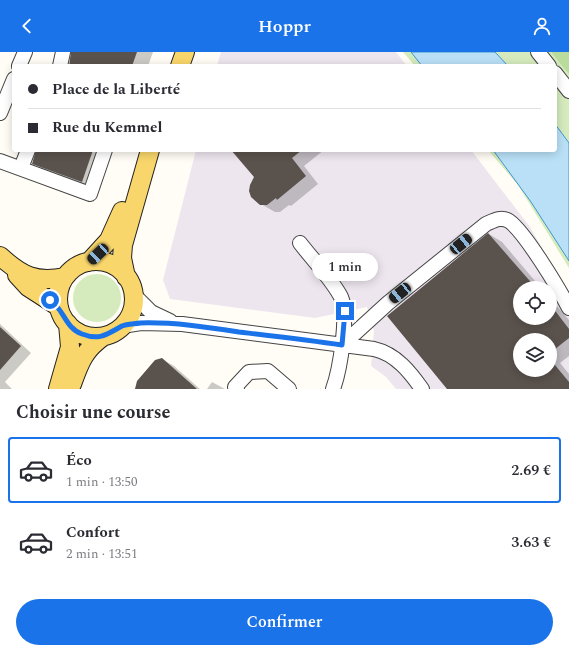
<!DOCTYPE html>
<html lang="fr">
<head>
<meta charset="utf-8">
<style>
  body { margin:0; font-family:Spectral,serif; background:#f2f2f3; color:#2b2b33; height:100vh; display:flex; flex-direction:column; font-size:15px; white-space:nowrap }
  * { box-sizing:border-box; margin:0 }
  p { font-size:13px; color:#7c7c81 }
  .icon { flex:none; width:22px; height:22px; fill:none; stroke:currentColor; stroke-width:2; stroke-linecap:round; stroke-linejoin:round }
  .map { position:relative; height:337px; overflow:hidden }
  .sheet { display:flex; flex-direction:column; background:#fff; flex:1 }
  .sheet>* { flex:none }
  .guide { position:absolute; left:12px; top:12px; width:545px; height:88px; border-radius:4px; box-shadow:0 2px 10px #0003; display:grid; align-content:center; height:88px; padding:0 16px; background:#fff }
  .buttons { position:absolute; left:513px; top:229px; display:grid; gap:8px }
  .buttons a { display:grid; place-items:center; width:44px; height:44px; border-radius:50%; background:#fff; box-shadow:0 2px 10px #0003; font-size:20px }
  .end { position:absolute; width:18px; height:18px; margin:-9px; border:5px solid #1a73e8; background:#fff; box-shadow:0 0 0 2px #fff }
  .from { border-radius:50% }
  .bubble { position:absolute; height:28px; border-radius:14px; background:#fff; box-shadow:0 2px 10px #0003; font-size:13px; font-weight:600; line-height:28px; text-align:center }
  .car { position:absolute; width:12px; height:24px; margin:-12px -6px; border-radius:5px; box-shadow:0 0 3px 1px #0007; background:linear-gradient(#222 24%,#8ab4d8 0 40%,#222 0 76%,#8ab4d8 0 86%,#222 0) }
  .guide b { display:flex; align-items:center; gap:14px; height:38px; font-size:15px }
  .guide b+b { border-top:1px solid #e1e1e2 }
  .guide i { width:10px; height:10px; background:#2b2b33 }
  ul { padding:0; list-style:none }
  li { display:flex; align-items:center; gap:12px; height:66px; margin:0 8px 6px; padding:0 8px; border:2px solid transparent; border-radius:4px }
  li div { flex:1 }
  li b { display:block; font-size:15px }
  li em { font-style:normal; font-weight:600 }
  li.active { border-color:#1a73e8 }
  li>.icon { width:36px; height:36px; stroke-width:1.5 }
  h2 { padding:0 16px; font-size:18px; line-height:48px }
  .button { display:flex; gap:8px; margin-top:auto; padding:8px 16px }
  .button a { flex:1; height:46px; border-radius:24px; background:#1a73e8; color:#fff; font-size:16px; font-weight:600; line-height:46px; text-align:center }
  header { display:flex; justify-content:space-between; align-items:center; height:52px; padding:0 16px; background:#1a73e8; color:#fff; font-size:18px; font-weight:600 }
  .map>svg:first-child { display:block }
  .industrial { fill:#eee6ef; fill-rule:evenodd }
  .green { fill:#d5ebbd }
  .forest { fill:#b9dc9c }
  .water { fill:#b9e0f7; stroke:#3f96cf }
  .shadow { fill:#0003; fill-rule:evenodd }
  .building { fill:#5a524d }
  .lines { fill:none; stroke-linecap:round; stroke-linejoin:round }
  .minor-casing { stroke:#444; stroke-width:16 }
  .major-casing { stroke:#222; stroke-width:20 }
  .minor { stroke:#fff; stroke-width:14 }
  .major { stroke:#f9d66b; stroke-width:18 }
  .route { stroke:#1a73e8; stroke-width:5 }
</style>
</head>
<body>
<header><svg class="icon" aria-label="back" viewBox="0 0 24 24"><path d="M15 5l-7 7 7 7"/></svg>Hoppr<svg class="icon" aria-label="person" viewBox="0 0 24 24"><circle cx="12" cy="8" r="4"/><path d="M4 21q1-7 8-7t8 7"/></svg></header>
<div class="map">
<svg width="569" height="337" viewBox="0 0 569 337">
  <rect width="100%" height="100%" fill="#fffdf5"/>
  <!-- industrial -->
  <path class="industrial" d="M221,0H396L407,14H217Z
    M196,98H471L530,175L569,243V337H396L386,325L371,314L374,279L367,255L315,266L170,247L163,228ZM520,236H550V266H520ZM520,288H550V318H520Z"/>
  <!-- green -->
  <path class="green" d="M403,0H569V216L518,133L488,98H555V14H415Z
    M73 246a24 24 0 1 1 48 0a24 24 0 1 1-48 0Z"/>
  <!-- forest -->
  <path class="forest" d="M551,0H569V22Z"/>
  <!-- water -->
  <path class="water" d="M411,0H495L508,14H422Z
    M555,72L569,91V209L531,150L493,98H555Z"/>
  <!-- shadow -->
  <path class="shadow" d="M72,0H153L148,14H70Z
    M37,98H109L95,137L46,119L33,111Z
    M240,98H324L304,114L318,132L291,154L289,153L280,160H275L261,152L255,125Z
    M489,182L502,190L541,236H520V266H550V246L569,268V304L560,311L569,322V337H449ZM520,288H550V318H520Z
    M0,272L31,301L5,330L12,337H0Z
    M162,307L174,314L200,337H136Z
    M212,330L225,337H207Z"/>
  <!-- building -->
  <path class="building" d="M71,0H137L132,14H69Z
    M36,98H93L82,130L32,112Z
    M231,98H302L292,106L306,124L277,148L276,146L267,153H260L251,145L249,139L250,133L254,125Z
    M488,181L536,236H520V266H550V252L569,277V286L550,301V288H520V318H550V307L569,330V337H447L387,264Z
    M0,275L21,294L0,318Z
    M162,306L197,337H135L137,329L155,308Z"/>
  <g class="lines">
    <!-- minor casing -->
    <g class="minor-casing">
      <path id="minor" d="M538,0L549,14
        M19,14L25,0
        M60,14L63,0
        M555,21L569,39
        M0,61L14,27
        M0,109L90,142L105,98
        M21,116L28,98
        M300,191C313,208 331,226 341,245C349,263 340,318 333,337
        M133,242L151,260L170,269
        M122,274L141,271L182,272L374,297C396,302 410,320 422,337
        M342,293L388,251L486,172C493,169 501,164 509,169C525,180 559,237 569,256
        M237,337L235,335L249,320L268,319L289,337"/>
    </g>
    <!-- major casing -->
    <g class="major-casing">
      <path id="major" d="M180,14L185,0
        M0,204C22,224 36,231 65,225
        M58 247a38 38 0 1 1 76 0a38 38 0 1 1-76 0Z
        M89,210L109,188L122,159
        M17,223L28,235L59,255
        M126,225L122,206L123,193L150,98
        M72,332C80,310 84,298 104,284
        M58,337L70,295L68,272"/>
    </g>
    <!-- minor -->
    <use href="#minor" class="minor"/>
    <!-- major -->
    <use href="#major" class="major"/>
  </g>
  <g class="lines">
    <!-- route -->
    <path class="route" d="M50,248C64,257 65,276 82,282C100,289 107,282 122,274C127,272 135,272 140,271C173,270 207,275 239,280C273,284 308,288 342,293L345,259"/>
  </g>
</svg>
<div class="buttons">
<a><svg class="icon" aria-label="locate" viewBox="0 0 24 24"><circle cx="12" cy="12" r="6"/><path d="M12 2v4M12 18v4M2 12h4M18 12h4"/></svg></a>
<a><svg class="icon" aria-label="layers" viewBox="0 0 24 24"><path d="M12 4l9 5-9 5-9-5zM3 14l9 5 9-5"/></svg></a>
</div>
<i class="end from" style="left:50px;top:248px"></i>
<i class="end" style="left:345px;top:259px"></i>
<div class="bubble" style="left:312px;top:201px;width:66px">1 min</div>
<i class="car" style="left:461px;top:192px;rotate:51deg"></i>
<i class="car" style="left:98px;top:202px;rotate:227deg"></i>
<i class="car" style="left:400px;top:241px;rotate:231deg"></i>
<div class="guide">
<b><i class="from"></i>Place de la Liberté</b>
<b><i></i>Rue du Kemmel</b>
</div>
</div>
<section class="sheet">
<h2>Choisir une course</h2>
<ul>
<li class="active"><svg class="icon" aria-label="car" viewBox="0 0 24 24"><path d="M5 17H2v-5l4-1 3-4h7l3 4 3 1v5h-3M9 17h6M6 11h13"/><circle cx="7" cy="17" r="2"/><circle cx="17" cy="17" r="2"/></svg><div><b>Éco</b><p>1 min · 13:50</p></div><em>2.69 €</em></li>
<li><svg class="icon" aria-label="car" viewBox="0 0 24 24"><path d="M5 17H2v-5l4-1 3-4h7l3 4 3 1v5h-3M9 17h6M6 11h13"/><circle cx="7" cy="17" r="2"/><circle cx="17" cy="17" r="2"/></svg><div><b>Confort</b><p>2 min · 13:51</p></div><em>3.63 €</em></li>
</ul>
<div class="button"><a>Confirmer</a></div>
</section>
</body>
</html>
